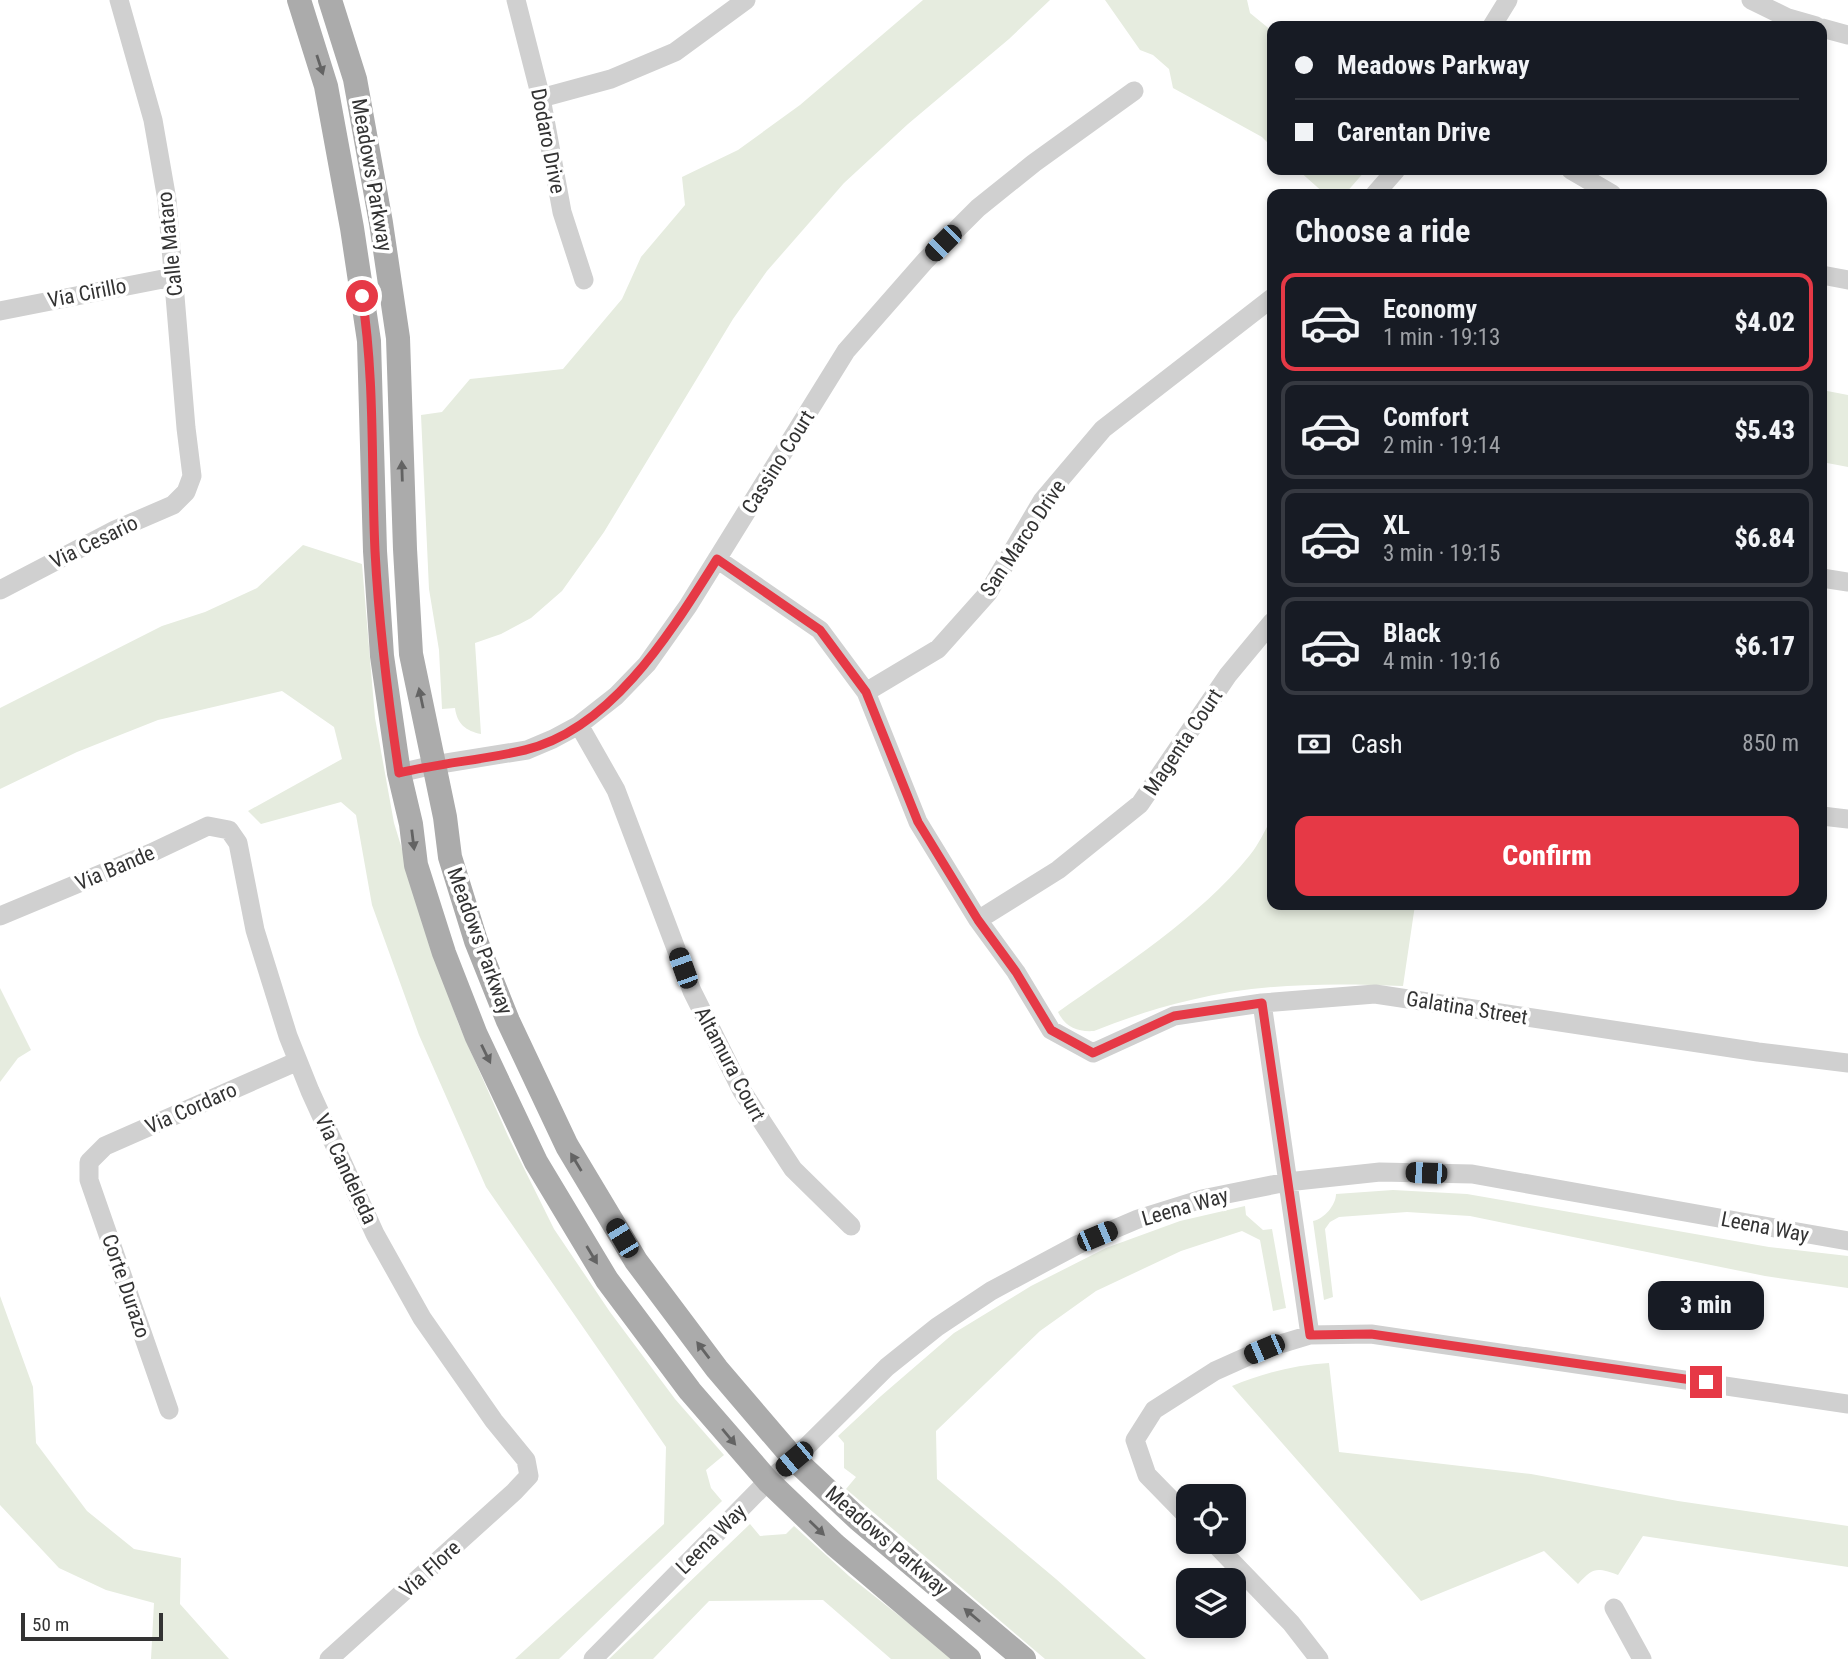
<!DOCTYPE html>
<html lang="en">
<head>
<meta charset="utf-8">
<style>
  body { margin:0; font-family:"Roboto Condensed",sans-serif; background:#20242c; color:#f1f3f6; height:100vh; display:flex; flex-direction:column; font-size:26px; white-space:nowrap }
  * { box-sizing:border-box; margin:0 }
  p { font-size:23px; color:#9ea1a6 }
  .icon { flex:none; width:38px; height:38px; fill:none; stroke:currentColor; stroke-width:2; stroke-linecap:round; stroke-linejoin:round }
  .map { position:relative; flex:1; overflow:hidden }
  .details { position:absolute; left:1267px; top:189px; width:560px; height:721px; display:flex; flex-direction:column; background:#171b24; border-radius:14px; box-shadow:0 4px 10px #0003 }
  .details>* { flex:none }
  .banner { position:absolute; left:1267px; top:21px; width:560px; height:154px; border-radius:14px; box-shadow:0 4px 10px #0003; display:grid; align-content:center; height:154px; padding:0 28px; background:#171b24 }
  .controls { position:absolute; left:1176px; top:1484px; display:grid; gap:14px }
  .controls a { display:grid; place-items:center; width:70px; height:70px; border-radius:14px; background:#171b24; box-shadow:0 4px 10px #0003; font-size:35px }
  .scale { position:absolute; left:21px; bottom:18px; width:142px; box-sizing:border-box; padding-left:7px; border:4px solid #333; border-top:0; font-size:19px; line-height:24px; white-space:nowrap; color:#333; -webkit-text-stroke:5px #fff; paint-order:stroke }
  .end { position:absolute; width:32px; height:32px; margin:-16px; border:9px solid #e63946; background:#fff; box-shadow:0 0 0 4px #fff }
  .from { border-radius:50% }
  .bubble { position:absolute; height:49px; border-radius:14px; background:#171b24; box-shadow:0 4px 10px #0003; font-size:23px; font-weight:800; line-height:49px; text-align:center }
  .car { position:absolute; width:21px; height:42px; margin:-21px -10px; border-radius:9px; box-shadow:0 0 5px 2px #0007; background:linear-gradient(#222 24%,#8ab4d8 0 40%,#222 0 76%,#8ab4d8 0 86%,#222 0) }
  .banner b { display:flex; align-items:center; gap:24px; height:66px; font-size:26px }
  .banner b+b { border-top:2px solid #363941 }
  .banner i { width:18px; height:18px; background:#f1f3f6 }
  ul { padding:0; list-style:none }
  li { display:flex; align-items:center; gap:21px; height:98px; margin:0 14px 10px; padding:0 14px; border:4px solid #363941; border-radius:14px }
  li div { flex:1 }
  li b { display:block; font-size:26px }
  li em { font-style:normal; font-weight:800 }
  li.selected { border-color:#e63946 }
  li>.icon { width:63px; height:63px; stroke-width:1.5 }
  h2 { padding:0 28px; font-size:32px; line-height:84px }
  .pay { display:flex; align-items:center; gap:18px; height:77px; padding:0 28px; font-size:26px }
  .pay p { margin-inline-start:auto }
  .button { display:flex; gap:14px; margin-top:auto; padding:14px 28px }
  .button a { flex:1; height:80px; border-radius:14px; background:#e63946; color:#fff; font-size:28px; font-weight:800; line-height:80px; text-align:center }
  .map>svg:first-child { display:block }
  .green { fill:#e6ecdf }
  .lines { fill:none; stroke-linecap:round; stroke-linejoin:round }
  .minor { stroke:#d0d0d0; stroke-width:19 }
  .major { stroke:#ababab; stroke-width:24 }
  .oneway { fill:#636363 }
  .route { stroke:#e63946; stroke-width:9 }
  .labels { text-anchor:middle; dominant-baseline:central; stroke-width:7; stroke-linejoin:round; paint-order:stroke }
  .street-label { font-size:21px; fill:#333; stroke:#fff }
</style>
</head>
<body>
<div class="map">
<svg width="1848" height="1659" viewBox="0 0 1848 1659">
  <rect width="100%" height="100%" fill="#fff"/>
  <!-- green -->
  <path class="green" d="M923,0H1050L1009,39L908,124L844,183L767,271L733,319L604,532L562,591L531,618L501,634L475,643L481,734C466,731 457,724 455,708L442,709L439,650L429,589L421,415L442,412L470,379L563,369L622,299L641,257L685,205L682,177L738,150L800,105Z
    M1105,0H1247L1250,13L1272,31V147L1262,137L1173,88L1169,69L1153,55L1140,50Z
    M1298,170H1366L1345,194H1325Z
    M1822,390L1848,395V467L1822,462Z
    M303,545L362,564L375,718L394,823L436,960L459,1025L508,1136L554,1229L610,1312L675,1399L724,1455L706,1470L711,1488L722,1501L559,1659H515L664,1524L666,1447L486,1187L419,1035L372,905L356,815L341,802L261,824L248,811L342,759L334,727L282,691L158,720L77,752L0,789V708L162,626L205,612L257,588Z
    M1272,818V905H1415L1403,986C1332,983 1260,983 1191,1000C1158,1007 1125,1019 1094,1031C1078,1032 1066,1028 1058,1012C1123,966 1199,918 1250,855C1259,844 1265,830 1272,818Z
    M0,988L31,1050L18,1058L0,1082Z
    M1393,1190L1467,1194L1769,1247L1848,1256V1288L1765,1276L1470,1216L1407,1212L1339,1217L1330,1222L1325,1229L1333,1297L1324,1300L1313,1221C1324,1219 1336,1205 1336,1194Z
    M1245,1206L1246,1215L1263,1230L1272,1229L1286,1308L1273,1311L1260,1240L1242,1231L1181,1251L1096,1291L1040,1331L936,1431L937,1479L1056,1579L1146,1659H1045L846,1489L856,1477L844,1468V1443L838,1436L881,1396L954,1333L1031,1286L1106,1248L1180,1221Z
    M0,1296L33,1387L36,1443L87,1511L134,1549L181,1558L180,1604L229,1659H151L154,1603L106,1590L59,1568L0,1505Z
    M1329,1363L1339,1452L1531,1474L1678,1501L1848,1526V1567L1643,1536L1618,1575C1596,1567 1593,1568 1578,1584L1544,1551L1421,1601L1232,1386C1263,1373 1295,1365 1329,1363Z
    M750,1524L760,1536L786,1534L794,1526L849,1576L954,1659H891L823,1600L709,1601L653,1659H609Z"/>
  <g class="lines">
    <!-- minor -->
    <path class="minor" d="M516,0L541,98L562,212L584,280
      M1751,0L1788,18L1816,26
      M1492,26L1508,0
      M1822,28L1848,35
      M541,98L611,79L675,52L746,0
      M1571,170L1612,194
      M1375,194L1396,170
      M1822,275L1848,280
      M0,311L173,277
      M717,559L820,630L866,692L918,822L978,920L1016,972L1051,1030L1093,1053L1174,1016L1262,1003L1375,994L1758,1052L1848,1063
      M1822,578L1848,582
      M0,590L115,530L173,505L186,492L192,476L186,428L167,200L153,120L119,0
      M866,692L938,649L988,593L1042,501L1103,429L1272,298
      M579,725L616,790L692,991L742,1091L793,1169L851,1226
      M399,773L434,765L527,750L553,739L579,725L616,696L647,664L688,606L846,351L925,261L978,208L1034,163L1134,91
      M1822,816L1848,819
      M0,916L151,853L208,826L229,830L238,843L255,930L288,1036L310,1091L375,1234L422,1318L494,1421L526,1460L529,1476L514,1492L329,1659
      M978,920L1058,870L1140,804L1228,675L1272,622
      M1262,1003L1310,1335
      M169,1410L89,1180V1162L105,1146L298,1061
      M1188,1517L1147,1475L1135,1440L1154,1410L1215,1371L1264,1349L1310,1335L1371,1334L1848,1404
      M1213,1542L1291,1623L1319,1659
      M1614,1608L1642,1659
      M593,1659L768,1481L794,1459L887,1367L937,1327L991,1291L1077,1245L1138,1219L1202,1199L1287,1182L1380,1172L1472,1174L1848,1241"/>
    <!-- major -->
    <path class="major" d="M299,0L326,86L352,228L369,341L375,551L382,656L399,773L411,824L416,865L444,953L476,1035L536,1162L607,1280L690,1391L768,1481L835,1545L969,1659
      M330,0L355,79L381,223L398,338L405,549L411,654L445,817L450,857L476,941L508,1021L567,1146L636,1261L717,1369L794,1459L858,1519L1024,1659"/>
  </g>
  <!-- one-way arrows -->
  <defs><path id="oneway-solid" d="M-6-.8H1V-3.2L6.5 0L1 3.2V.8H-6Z" transform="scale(1.75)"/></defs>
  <g class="oneway">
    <use href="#oneway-solid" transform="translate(320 65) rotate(72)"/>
    <use href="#oneway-solid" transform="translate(402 471) rotate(-92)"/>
    <use href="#oneway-solid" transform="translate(421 698) rotate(-102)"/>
    <use href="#oneway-solid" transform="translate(413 840) rotate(83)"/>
    <use href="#oneway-solid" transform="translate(486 1054) rotate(64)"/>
    <use href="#oneway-solid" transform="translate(576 1162) rotate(-121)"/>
    <use href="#oneway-solid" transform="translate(592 1255) rotate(59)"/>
    <use href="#oneway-solid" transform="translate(703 1350) rotate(-127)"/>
    <use href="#oneway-solid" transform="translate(729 1437) rotate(50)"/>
    <use href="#oneway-solid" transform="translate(817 1528) rotate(44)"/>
    <use href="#oneway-solid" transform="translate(972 1615) rotate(-140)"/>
  </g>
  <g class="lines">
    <!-- route -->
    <path class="route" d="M362,296C375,380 371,466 375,551C379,626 388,699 399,773C440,763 483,760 525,750C613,729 672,630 717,559L820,630L866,692L918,822L978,920L1016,972L1051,1030L1093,1053L1174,1016L1262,1003L1310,1335L1371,1334L1706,1382"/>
  </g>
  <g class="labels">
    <!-- street labels -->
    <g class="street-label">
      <text transform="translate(548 141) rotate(79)">Dodaro Drive</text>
      <text transform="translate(372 175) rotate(80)">Meadows Parkway</text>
      <text transform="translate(170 244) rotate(-96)">Calle Mataro</text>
      <text transform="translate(87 293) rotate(-11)">Via Cirillo</text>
      <text transform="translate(778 462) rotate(-58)">Cassino Court</text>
      <text transform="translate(1023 538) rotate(-56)">San Marco Drive</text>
      <text transform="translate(94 542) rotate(-26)">Via Cesario</text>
      <text transform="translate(1183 742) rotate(-56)">Magenta Court</text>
      <text transform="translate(115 868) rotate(-23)">Via Bande</text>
      <text transform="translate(480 941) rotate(70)">Meadows Parkway</text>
      <text transform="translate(1467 1008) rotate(9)">Galatina Street</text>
      <text transform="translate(730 1064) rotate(62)">Altamura Court</text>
      <text transform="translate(191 1108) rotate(-24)">Via Cordaro</text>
      <text transform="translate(346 1169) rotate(65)">Via Candeleda</text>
      <text transform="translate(1185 1207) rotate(-16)">Leena Way</text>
      <text transform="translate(1765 1227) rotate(11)">Leena Way</text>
      <text transform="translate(126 1286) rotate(71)">Corte Durazo</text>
      <text transform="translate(711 1539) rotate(-45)">Leena Way</text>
      <text transform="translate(887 1541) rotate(41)">Meadows Parkway</text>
      <text transform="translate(430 1569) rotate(-42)">Via Flore</text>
    </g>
  </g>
</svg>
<div class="controls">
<a><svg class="icon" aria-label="locate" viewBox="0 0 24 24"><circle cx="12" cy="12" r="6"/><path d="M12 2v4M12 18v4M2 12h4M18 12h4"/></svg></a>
<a><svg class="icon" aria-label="layers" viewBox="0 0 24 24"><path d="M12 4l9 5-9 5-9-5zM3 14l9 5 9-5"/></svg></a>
</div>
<div class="scale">50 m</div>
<i class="end from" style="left:362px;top:296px"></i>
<i class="end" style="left:1706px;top:1382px"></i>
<div class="bubble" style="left:1648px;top:1281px;width:116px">3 min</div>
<i class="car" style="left:943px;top:243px;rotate:225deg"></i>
<i class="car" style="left:683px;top:968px;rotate:340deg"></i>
<i class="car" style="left:1426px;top:1173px;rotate:272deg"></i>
<i class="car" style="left:1097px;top:1236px;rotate:67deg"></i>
<i class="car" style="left:622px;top:1238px;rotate:329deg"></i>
<i class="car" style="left:1264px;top:1349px;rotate:247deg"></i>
<i class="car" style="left:794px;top:1459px;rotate:230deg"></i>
<div class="banner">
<b><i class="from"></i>Meadows Parkway</b>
<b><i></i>Carentan Drive</b>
</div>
<section class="details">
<h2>Choose a ride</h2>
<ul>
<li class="selected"><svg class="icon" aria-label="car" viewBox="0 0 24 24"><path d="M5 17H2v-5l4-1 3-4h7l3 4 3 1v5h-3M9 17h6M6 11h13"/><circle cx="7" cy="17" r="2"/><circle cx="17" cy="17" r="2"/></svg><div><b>Economy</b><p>1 min · 19:13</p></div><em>$4.02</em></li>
<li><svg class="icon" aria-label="car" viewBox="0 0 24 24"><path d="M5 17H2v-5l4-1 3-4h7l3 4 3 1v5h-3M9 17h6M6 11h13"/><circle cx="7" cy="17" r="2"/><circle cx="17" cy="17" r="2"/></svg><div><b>Comfort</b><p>2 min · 19:14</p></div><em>$5.43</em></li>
<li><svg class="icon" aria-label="car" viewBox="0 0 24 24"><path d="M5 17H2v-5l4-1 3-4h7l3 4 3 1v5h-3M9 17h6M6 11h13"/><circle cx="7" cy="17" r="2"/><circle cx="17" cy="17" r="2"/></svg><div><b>XL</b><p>3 min · 19:15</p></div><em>$6.84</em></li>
<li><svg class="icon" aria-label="car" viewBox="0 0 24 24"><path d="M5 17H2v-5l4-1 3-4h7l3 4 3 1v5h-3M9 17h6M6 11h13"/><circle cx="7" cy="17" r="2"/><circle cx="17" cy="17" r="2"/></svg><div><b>Black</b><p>4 min · 19:16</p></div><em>$6.17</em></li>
</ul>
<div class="pay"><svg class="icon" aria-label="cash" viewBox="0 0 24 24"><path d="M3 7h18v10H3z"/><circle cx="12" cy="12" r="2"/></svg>Cash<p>850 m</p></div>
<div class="button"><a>Confirm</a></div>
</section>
</div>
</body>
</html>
